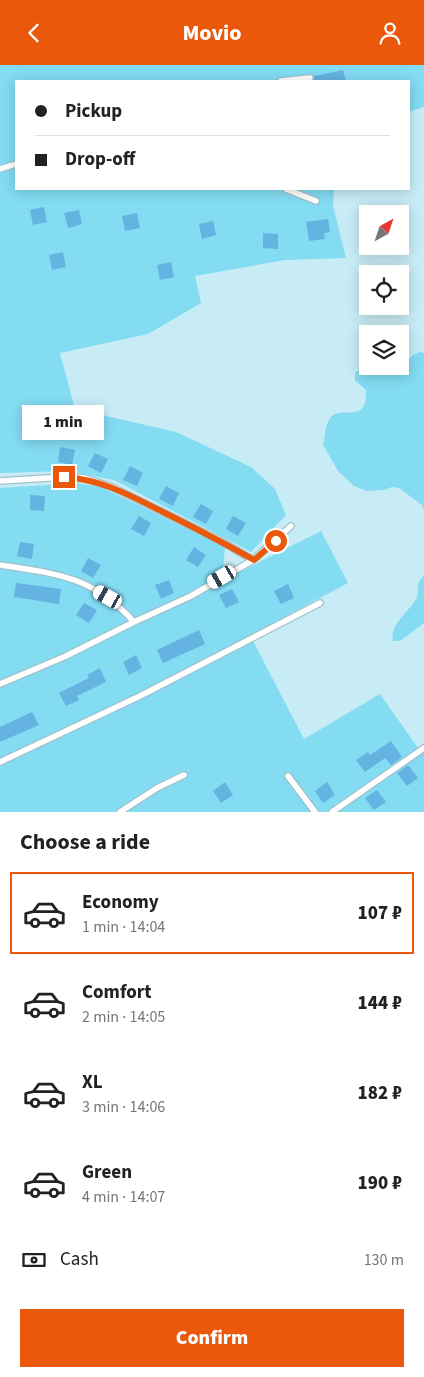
<!DOCTYPE html>
<html lang="en">
<head>
<meta charset="utf-8">
<style>
  body { margin:0; font-family:"Source Sans 3",sans-serif; background:#f6f6f6; color:#222; height:100vh; display:flex; flex-direction:column; font-size:19px; white-space:nowrap }
  * { box-sizing:border-box; margin:0 }
  p { font-size:16px; color:#767676 }
  .icon { flex:none; width:28px; height:28px; fill:none; stroke:currentColor; stroke-width:2; stroke-linecap:round; stroke-linejoin:round }
  .map { position:relative; height:747px; overflow:hidden }
  .details { display:flex; flex-direction:column; background:#fff; flex:1 }
  .details>* { flex:none }
  .top-card { position:absolute; left:15px; top:15px; width:395px; height:110px; border-radius:0px; box-shadow:0 2px 12px #0003; display:grid; align-content:center; height:110px; padding:0 20px; background:#fff }
  .needle { width:32px; rotate:40deg }
  .fabs { position:absolute; left:359px; top:140px; display:grid; gap:10px }
  .fabs a { display:grid; place-items:center; width:50px; height:50px; border-radius:0px; background:#fff; box-shadow:0 2px 12px #0003; font-size:25px }
  .end { position:absolute; width:22px; height:22px; margin:-11px; border:6px solid #ea580c; background:#fff; box-shadow:0 0 0 2px #fff }
  .from { border-radius:50% }
  .bubble { position:absolute; height:35px; border-radius:0px; background:#fff; box-shadow:0 2px 12px #0003; font-size:16px; font-weight:800; line-height:35px; text-align:center }
  .car { position:absolute; width:15px; height:30px; margin:-15px -8px; border-radius:6px; box-shadow:0 0 4px 1px #0007; background:linear-gradient(#fff 24%,#345 0 40%,#fff 0 76%,#345 0 86%,#fff 0) }
  .top-card b { display:flex; align-items:center; gap:18px; height:48px; font-size:19px }
  .top-card b+b { border-top:1px solid #e0e0e0 }
  .top-card i { width:12px; height:12px; background:#222 }
  ul { padding:0; list-style:none }
  li { display:flex; align-items:center; gap:15px; height:82px; margin:0 10px 8px; padding:0 10px; border:2px solid transparent; border-radius:0px }
  li div { flex:1 }
  li b { display:block; font-size:19px }
  li em { font-style:normal; font-weight:800 }
  li.selected { border-color:#ea580c }
  li>.icon { width:45px; height:45px; stroke-width:1.5 }
  h2 { padding:0 20px; font-size:22px; line-height:60px }
  .pay { display:flex; align-items:center; gap:12px; height:55px; padding:0 20px; font-size:19px }
  .pay p { margin-inline-start:auto }
  .button { display:flex; gap:10px; margin-top:auto; padding:10px 20px }
  .button a { flex:1; height:58px; border-radius:0px; background:#ea580c; color:#fff; font-size:20px; font-weight:800; line-height:58px; text-align:center }
  header { display:flex; justify-content:space-between; align-items:center; height:65px; padding:0 20px; background:#ea580c; color:#fff; font-size:22px; font-weight:800 }
  .map>svg:first-child { display:block }
  .green { fill:#83dcf2 }
  .building { fill:#64b3e1 }
  .lines { fill:none; stroke-linecap:round; stroke-linejoin:round }
  .service-casing { stroke:#9ec1ca; stroke-width:8 }
  .service { stroke:#fff; stroke-width:5.5 }
  .route { stroke:#ea580c; stroke-width:6 }
</style>
</head>
<body>
<header><svg class="icon" aria-label="back" viewBox="0 0 24 24"><path d="M15 5l-7 7 7 7"/></svg>Movio<svg class="icon" aria-label="person" viewBox="0 0 24 24"><circle cx="12" cy="8" r="4"/><path d="M4 21q1-7 8-7t8 7"/></svg></header>
<div class="map">
<svg width="424" height="747" viewBox="0 0 424 747">
  <rect width="100%" height="100%" fill="#c8ecf6"/>
  <!-- green -->
  <path class="green" d="M0,0H424V42L409,47V16H16V124H334L333,141L346,193L285,195L195,211L201,238L148,269L60,288L75,344L176,367L251,402L275,424L286,450L251,487L114,415L67,406L0,408Z
    M421,287L424,288V445L422,440L399,423L392,422L384,425L367,426L354,421L338,406L323,380C325,371 325,359 331,352C342,340 368,360 366,325L355,315V308C368,298 382,305 397,306L414,289Z
    M77,418L101,422L225,482L223,507L228,513L321,466L348,518L250,570L304,674L380,629L418,683L424,679V747H0V423Z
    M424,511V558L400,576H393C389,561 407,548 415,536C421,527 414,519 424,511Z"/>
  <!-- building -->
  <path class="building" d="M343,5L346,16H313L314,11Z
    M44,142L47,157L33,160L30,145Z
    M79,145L82,159L68,163L64,148Z
    M137,148L140,163L125,166L122,151Z
    M328,154L330,167L324,168L325,174L309,176L306,157Z
    M213,156L216,170L202,174L199,159Z
    M263,168L278,169V184L263,183Z
    M63,187L66,202L52,205L49,190Z
    M171,197L174,212L160,215L157,200Z
    M60,382L75,385L72,400L58,397Z
    M95,388L108,394L101,408L88,401Z
    M130,401L143,408L137,421L123,415Z
    M166,421L179,428L173,441L159,434Z
    M30,430L45,431L44,446L30,445Z
    M201,439L213,446L206,459L193,452Z
    M139,451L151,458L144,471L131,464Z
    M233,451L246,458L238,471L226,464Z
    M20,477L34,479L32,494L17,491Z
    M194,482L206,490L198,502L186,495Z
    M88,493L101,500L93,513L81,506Z
    M169,515L174,528L161,534L155,520Z
    M16,518L61,524L59,539L14,532Z
    M288,519L294,533L281,539L274,526Z
    M232,524L239,537L226,543L219,530Z
    M84,538L97,545L89,558L76,550Z
    M199,565L205,579L163,598L157,585Z
    M136,590L142,603L129,610L123,597Z
    M100,603L106,617L77,631L79,635L66,641L59,628L89,613L87,610Z
    M32,647L39,660L0,677V662Z
    M391,676L402,692L391,700L385,693L365,707L356,695L368,687L370,690Z
    M408,700L418,713L407,721L397,708Z
    M225,717L233,730L221,738L213,726Z
    M327,717L335,730L323,738L315,726Z
    M377,725L386,737L374,745L365,733Z"/>
  <g class="lines">
    <!-- service casing -->
    <g class="service-casing">
      <path id="service" d="M281,16L310,13
        M0,104L16,99
        M286,124L316,136
        M0,416L64,412L85,413L112,422L219,475L253,495
        M0,500C57,509 93,511 134,557
        M0,619L66,591L134,557L191,531L253,495L291,461
        M0,697L140,631L320,538
        M288,711L315,747
        M120,747L157,723L184,710
        M332,747L424,683"/>
    </g>
    <!-- service -->
    <use href="#service" class="service"/>
  </g>
  <g class="lines">
    <!-- route -->
    <path class="route" d="M64,412C104,415 129,430 165,448C195,463 224,478 254,495L276,476"/>
  </g>
</svg>
<div class="fabs">
<a><svg class="needle" viewBox="-14 -14 28 28"><path d="M0-13l5 13h-10z" fill="#e53935"/><path d="M0 13l5-13h-10z" fill="#767676"/></svg></a>
<a><svg class="icon" aria-label="locate" viewBox="0 0 24 24"><circle cx="12" cy="12" r="6"/><path d="M12 2v4M12 18v4M2 12h4M18 12h4"/></svg></a>
<a><svg class="icon" aria-label="layers" viewBox="0 0 24 24"><path d="M12 4l9 5-9 5-9-5zM3 14l9 5 9-5"/></svg></a>
</div>
<i class="end from" style="left:276px;top:476px"></i>
<i class="end" style="left:64px;top:412px"></i>
<div class="bubble" style="left:22px;top:340px;width:82px">1 min</div>
<i class="car" style="left:222px;top:512px;rotate:240deg"></i>
<i class="car" style="left:108px;top:532px;rotate:299deg"></i>
<div class="top-card">
<b><i class="from"></i>Pickup</b>
<b><i></i>Drop-off</b>
</div>
</div>
<section class="details">
<h2>Choose a ride</h2>
<ul>
<li class="selected"><svg class="icon" aria-label="car" viewBox="0 0 24 24"><path d="M5 17H2v-5l4-1 3-4h7l3 4 3 1v5h-3M9 17h6M6 11h13"/><circle cx="7" cy="17" r="2"/><circle cx="17" cy="17" r="2"/></svg><div><b>Economy</b><p>1 min · 14:04</p></div><em>107 ₽</em></li>
<li><svg class="icon" aria-label="car" viewBox="0 0 24 24"><path d="M5 17H2v-5l4-1 3-4h7l3 4 3 1v5h-3M9 17h6M6 11h13"/><circle cx="7" cy="17" r="2"/><circle cx="17" cy="17" r="2"/></svg><div><b>Comfort</b><p>2 min · 14:05</p></div><em>144 ₽</em></li>
<li><svg class="icon" aria-label="car" viewBox="0 0 24 24"><path d="M5 17H2v-5l4-1 3-4h7l3 4 3 1v5h-3M9 17h6M6 11h13"/><circle cx="7" cy="17" r="2"/><circle cx="17" cy="17" r="2"/></svg><div><b>XL</b><p>3 min · 14:06</p></div><em>182 ₽</em></li>
<li><svg class="icon" aria-label="car" viewBox="0 0 24 24"><path d="M5 17H2v-5l4-1 3-4h7l3 4 3 1v5h-3M9 17h6M6 11h13"/><circle cx="7" cy="17" r="2"/><circle cx="17" cy="17" r="2"/></svg><div><b>Green</b><p>4 min · 14:07</p></div><em>190 ₽</em></li>
</ul>
<div class="pay"><svg class="icon" aria-label="cash" viewBox="0 0 24 24"><path d="M3 7h18v10H3z"/><circle cx="12" cy="12" r="2"/></svg>Cash<p>130 m</p></div>
<div class="button"><a>Confirm</a></div>
</section>
</body>
</html>
